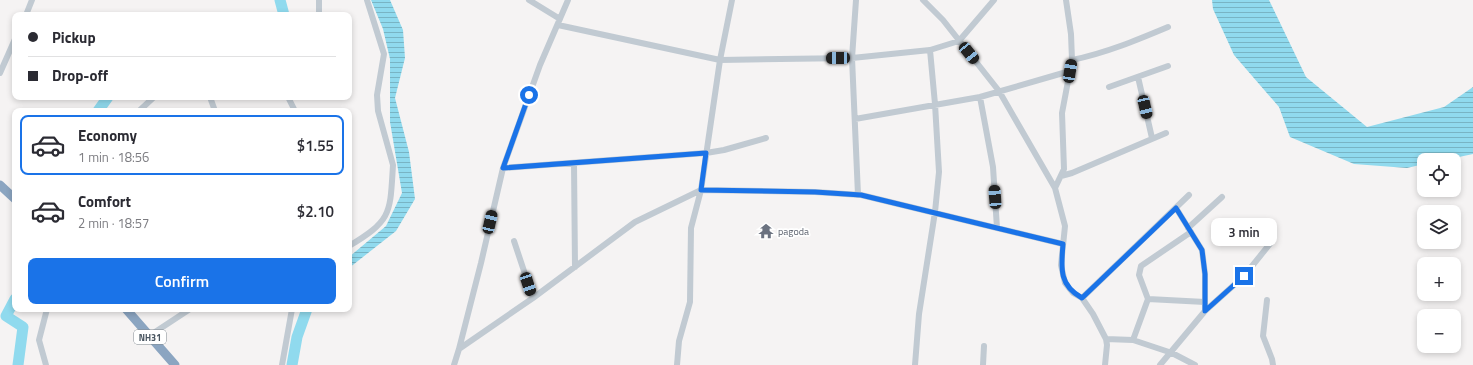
<!DOCTYPE html>
<html lang="en">
<head>
<meta charset="utf-8">
<style>
  body { margin:0; font-family:"Titillium Web",sans-serif; background:#f7f7f7; color:#2b2b33; height:100vh; display:flex; flex-direction:column; font-size:15px; white-space:nowrap }
  * { box-sizing:border-box; margin:0 }
  p { font-size:13px; color:#7c7c81 }
  .icon { flex:none; width:22px; height:22px; fill:none; stroke:currentColor; stroke-width:2; stroke-linecap:round; stroke-linejoin:round }
  .map { position:relative; flex:1; overflow:hidden }
  .drawer { position:absolute; left:12px; top:108px; width:340px; height:204px; display:flex; flex-direction:column; background:#fff; border-radius:8px; box-shadow:0 2px 6px #0003 }
  .drawer>* { flex:none }
  .top-card { position:absolute; left:12px; top:12px; width:340px; height:88px; border-radius:8px; box-shadow:0 2px 6px #0003; display:grid; align-content:center; height:88px; padding:0 16px; background:#fff }
  .buttons { position:absolute; left:1417px; top:153px; display:grid; gap:8px }
  .buttons a { display:grid; place-items:center; width:44px; height:44px; border-radius:8px; background:#fff; box-shadow:0 2px 6px #0003; font-size:20px }
  .end { position:absolute; width:18px; height:18px; margin:-9px; border:5px solid #1a73e8; background:#fff; box-shadow:0 0 0 2px #fff }
  .from { border-radius:50% }
  .bubble { position:absolute; height:28px; border-radius:8px; background:#fff; box-shadow:0 2px 6px #0003; font-size:13px; font-weight:600; line-height:28px; text-align:center }
  .car { position:absolute; width:12px; height:24px; margin:-12px -6px; border-radius:5px; box-shadow:0 0 3px 1px #0007; background:linear-gradient(#222 24%,#8ab4d8 0 40%,#222 0 76%,#8ab4d8 0 86%,#222 0) }
  .top-card b { display:flex; align-items:center; gap:14px; height:38px; font-size:15px }
  .top-card b+b { border-top:1px solid #e1e1e2 }
  .top-card i { width:10px; height:10px; background:#2b2b33 }
  ul { padding:7px 0 0; list-style:none }
  li { display:flex; align-items:center; gap:12px; height:60px; margin:0 8px 6px; padding:0 8px; border:2px solid transparent; border-radius:8px }
  li div { flex:1 }
  li b { display:block; font-size:15px }
  li em { font-style:normal; font-weight:600 }
  li.active { border-color:#1a73e8 }
  li>.icon { width:36px; height:36px; stroke-width:1.5 }
  .action { display:flex; gap:8px; margin-top:auto; padding:8px 16px }
  .action a { flex:1; height:46px; border-radius:8px; background:#1a73e8; color:#fff; font-size:16px; font-weight:600; line-height:46px; text-align:center }
  .map>svg:first-child { display:block }
  .water { fill:url(#water-rules) }
  .lines { fill:none; stroke-linecap:round; stroke-linejoin:round }
  .river { stroke:#90daee; stroke-width:11 }
  .minor { stroke:#c1cad2; stroke-width:6 }
  .highway { stroke:#8ba5c1; stroke-width:9 }
  .route { stroke:#1a73e8; stroke-width:5 }
  .labels { text-anchor:middle; dominant-baseline:central; stroke-width:3.5; stroke-linejoin:round; paint-order:stroke }
  .shield { fill:#fff; stroke:#808990; stroke-width:1 }
  .shield-label { font-size:9px; font-weight:bold; fill:#4a5661 }
  .worship-label { font-size:10px; fill:#5b616d; stroke:#fff; text-anchor:start }
</style>
</head>
<body>
<div class="map">
<svg width="1473" height="365" viewBox="0 0 1473 365">
  <defs>
    <pattern id="water-rules" width="6" height="5" patternUnits="userSpaceOnUse"><rect width="6" height="5" fill="#90daee"/><path d="M0 2.5h6" fill="none" stroke="#78b4c4"/></pattern>
  </defs>
  <rect width="100%" height="100%" fill="#f5f3f3"/>
  <!-- water -->
  <path class="water" d="M371,0H390L403,30L405,58L395,98L409,152L415,199L396,231L349,268V257L386,226L402,193L390,122V59L383,29Z
    M1212,0H1269L1306,77L1367,127L1444,107L1473,87V154L1445,160H1424V164L1407,168L1354,164L1290,137L1279,107L1234,55L1213,9Z"/>
  <g class="lines">
    <!-- river -->
    <path class="river" d="M280,0L284,15
      M98,111L108,97
      M15,299L6,316L23,327L18,365
      M292,365L297,337L307,309"/>
    <!-- minor -->
    <path class="minor" d="M529,0L560,19
      M856,0L852,58L858,195
      M923,0L943,20L999,91L1055,188L1065,226L1061,265L1065,283L1073,293L1082,298L1093,314L1106,339L1107,345L1105,365
      M26,15L32,0
      M319,15V0
      M558,25L720,60L852,58L930,50L959,41L994,0
      M1072,60C1106,53 1137,40 1168,27
      M0,73L15,39
      M1138,77L1152,138
      M1109,87L1168,66
      M210,97L215,111
      M288,97L295,111
      M980,97L993,167L997,228
      M139,111L154,97
      M855,119L980,97L1070,71
      M574,163L575,267
      M503,168L706,153L724,150L766,138
      M1061,176L1072,173L1166,133
      M1055,188L1064,169L1062,113L1072,60L1071,34L1066,0
      M1176,208L1202,250L1205,274V311
      M1188,228L1222,197
      M514,241L533,298
      M349,246C392,220 390,214 393,165L378,111L377,95L384,54L367,0
      M1082,298L1189,195
      M1148,299L1205,302
      M1267,300L1263,336L1272,359L1273,365
      M149,336L190,309
      M1106,339L1133,340L1172,353L1195,365
      M1133,340L1148,299L1139,275L1141,266L1191,232
      M459,349L481,263L503,168L540,65L568,0
      M46,365L39,340L47,309
      M282,365L292,309
      M454,365L459,349L533,298L635,222L701,190L815,192L861,195L1063,244
      M677,365L679,341L690,302L691,228L701,190L720,60L732,0
      M915,365L919,314L935,212L939,172L935,104L930,50
      M983,365L984,346
      M1160,365L1205,311L1244,276L1273,240"/>
    <!-- highway -->
    <path class="highway" d="M0,185L15,199
      M126,309L175,365"/>
  </g>
  <g class="lines">
    <!-- route -->
    <path class="route" d="M529,95L503,168L706,153L701,190L815,192L861,195L1063,244C1061,269 1059,285 1082,298L1176,208L1202,250L1205,274V311L1244,276"/>
  </g>
  <!-- icons -->
  <defs>
    <g id="temple-bare" transform="scale(1.2)"><path d="M0-6L5-2H3V0L6.5 2.5H4V6H1.5V3h-3V6H-4V2.5H-6.5L-3 0V-2H-5Z" fill="#6b7280" stroke="#fff" stroke-width="2.5" paint-order="stroke"/></g>
  </defs>
  <g fill-rule="evenodd">
    <use href="#temple-bare" x="766" y="231"/>
  </g>
  <g class="labels">
    <!-- shield labels -->
    <rect class="shield" x="134" y="330" width="32" height="14" rx="3"/>
    <g class="shield-label">
      <text x="150" y="337">NH31</text>
    </g>
    <!-- worship labels -->
    <g class="worship-label">
      <text x="778" y="231">pagoda</text>
    </g>
  </g>
</svg>
<div class="buttons">
<a><svg class="icon" aria-label="locate" viewBox="0 0 24 24"><circle cx="12" cy="12" r="6"/><path d="M12 2v4M12 18v4M2 12h4M18 12h4"/></svg></a>
<a><svg class="icon" aria-label="layers" viewBox="0 0 24 24"><path d="M12 4l9 5-9 5-9-5zM3 14l9 5 9-5"/></svg></a>
<a>+</a>
<a>−</a>
</div>
<i class="end from" style="left:529px;top:95px"></i>
<i class="end" style="left:1244px;top:276px"></i>
<div class="bubble" style="left:1211px;top:218px;width:66px">3 min</div>
<i class="car" style="left:969px;top:53px;rotate:141deg"></i>
<i class="car" style="left:838px;top:58px;rotate:269deg"></i>
<i class="car" style="left:1070px;top:71px;rotate:9deg"></i>
<i class="car" style="left:1145px;top:107px;rotate:167deg"></i>
<i class="car" style="left:995px;top:197px;rotate:356deg"></i>
<i class="car" style="left:490px;top:222px;rotate:13deg"></i>
<i class="car" style="left:528px;top:284px;rotate:162deg"></i>
<div class="top-card">
<b><i class="from"></i>Pickup</b>
<b><i></i>Drop-off</b>
</div>
<section class="drawer">
<ul>
<li class="active"><svg class="icon" aria-label="car" viewBox="0 0 24 24"><path d="M5 17H2v-5l4-1 3-4h7l3 4 3 1v5h-3M9 17h6M6 11h13"/><circle cx="7" cy="17" r="2"/><circle cx="17" cy="17" r="2"/></svg><div><b>Economy</b><p>1 min · 18:56</p></div><em>$1.55</em></li>
<li><svg class="icon" aria-label="car" viewBox="0 0 24 24"><path d="M5 17H2v-5l4-1 3-4h7l3 4 3 1v5h-3M9 17h6M6 11h13"/><circle cx="7" cy="17" r="2"/><circle cx="17" cy="17" r="2"/></svg><div><b>Comfort</b><p>2 min · 18:57</p></div><em>$2.10</em></li>
</ul>
<div class="action"><a>Confirm</a></div>
</section>
</div>
</body>
</html>
